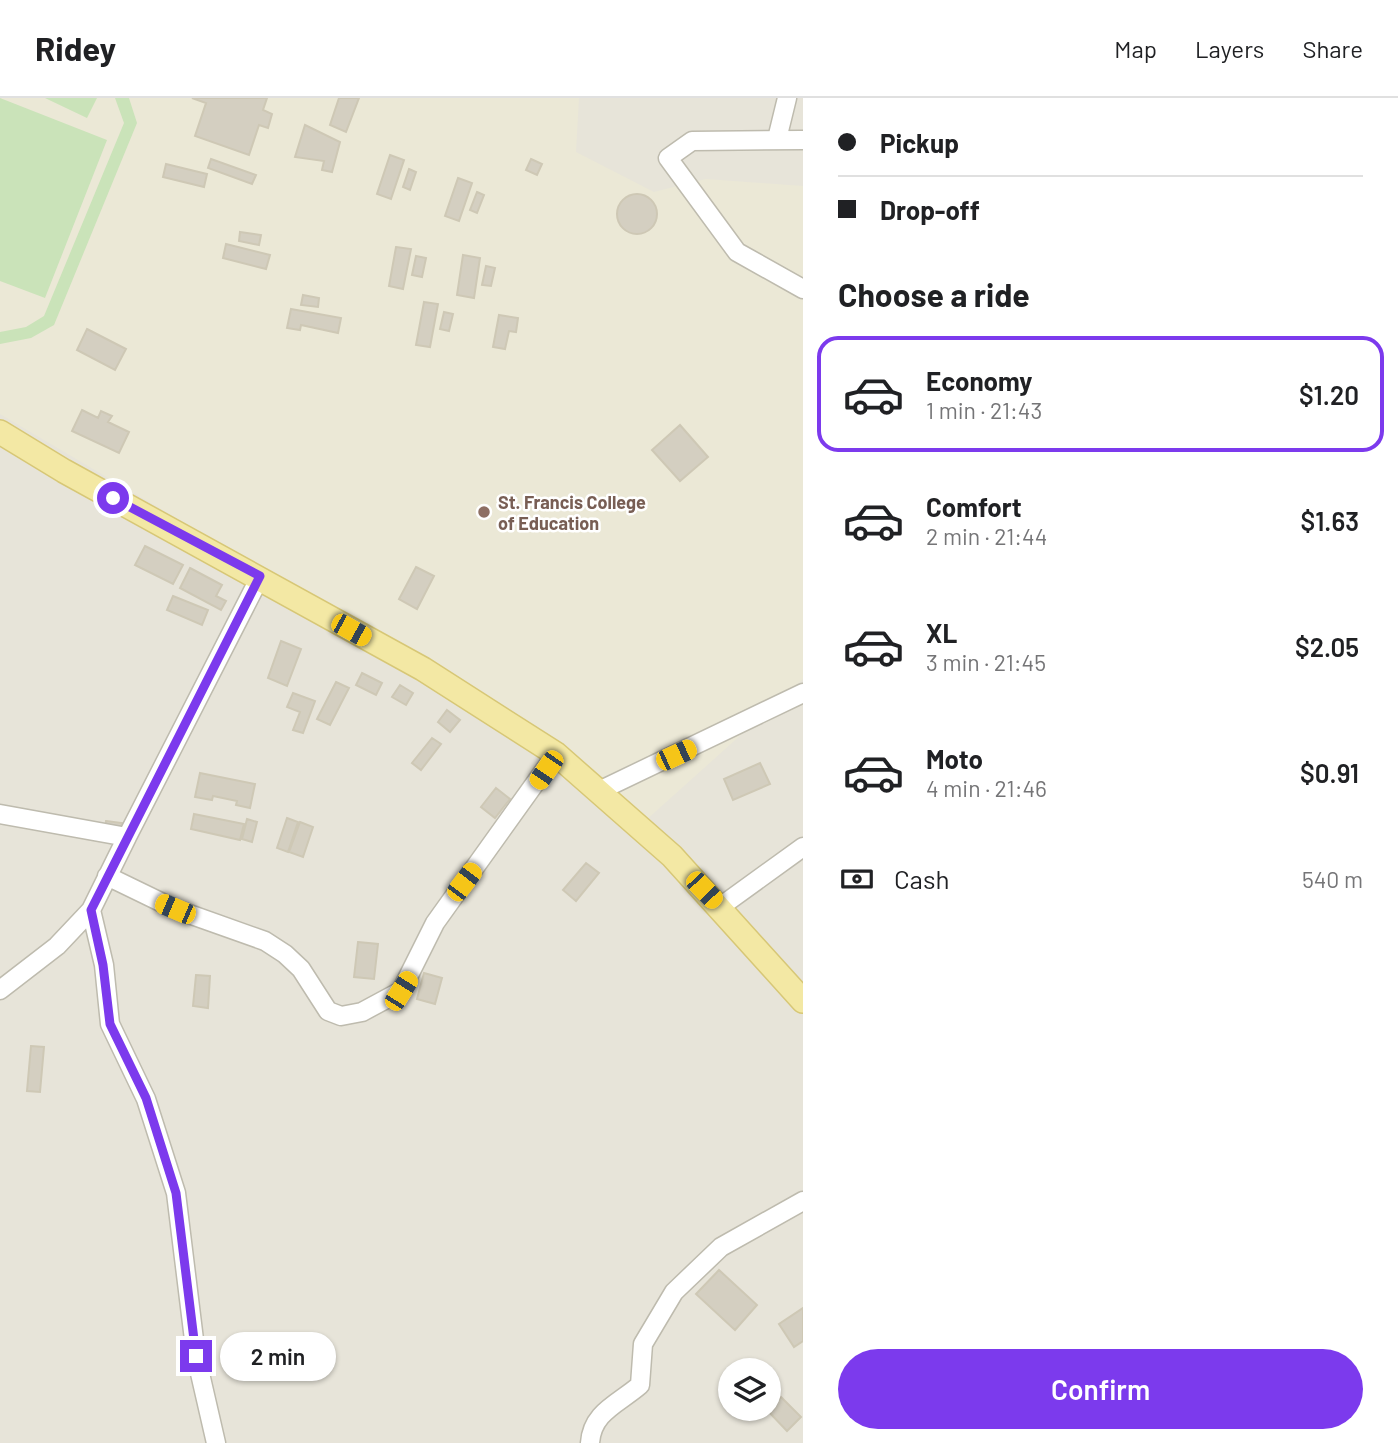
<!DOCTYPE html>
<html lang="en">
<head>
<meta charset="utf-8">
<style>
  body { margin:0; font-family:Barlow,sans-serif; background:#f6f6f6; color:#202124; height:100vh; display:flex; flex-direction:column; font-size:26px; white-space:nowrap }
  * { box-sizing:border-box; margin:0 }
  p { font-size:23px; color:#757577 }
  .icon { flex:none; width:38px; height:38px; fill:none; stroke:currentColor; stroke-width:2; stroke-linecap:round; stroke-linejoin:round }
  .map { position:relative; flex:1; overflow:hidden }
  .drawer { display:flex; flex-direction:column; background:#fff; width:595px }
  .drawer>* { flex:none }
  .hud { display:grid; align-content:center; height:154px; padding:0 35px; background:#fff }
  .tools { position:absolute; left:718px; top:1260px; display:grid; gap:14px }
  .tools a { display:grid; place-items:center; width:63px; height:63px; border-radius:50%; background:#fff; box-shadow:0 2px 5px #0004; font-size:35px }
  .end { position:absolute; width:32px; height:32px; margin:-16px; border:9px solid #7c3aed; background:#fff; box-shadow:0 0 0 4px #fff }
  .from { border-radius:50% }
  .bubble { position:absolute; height:49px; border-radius:24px; background:#fff; box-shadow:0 2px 5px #0004; font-size:23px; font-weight:600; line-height:49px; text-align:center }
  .car { position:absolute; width:21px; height:42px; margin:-21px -10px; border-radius:9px; box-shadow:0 0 5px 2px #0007; background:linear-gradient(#f5c518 24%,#345 0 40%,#f5c518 0 76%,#345 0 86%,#f5c518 0) }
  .hud b { display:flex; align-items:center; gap:24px; height:66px; font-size:26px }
  .hud b+b { border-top:2px solid #e0e0e0 }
  .hud i { width:18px; height:18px; background:#202124 }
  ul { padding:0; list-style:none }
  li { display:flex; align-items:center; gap:21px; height:116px; margin:0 14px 10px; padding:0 21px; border:4px solid transparent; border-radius:21px }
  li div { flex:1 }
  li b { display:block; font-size:26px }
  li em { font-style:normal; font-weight:600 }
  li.on { border-color:#7c3aed }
  li>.icon { width:63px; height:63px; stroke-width:1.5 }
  h2 { padding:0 35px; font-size:32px; line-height:84px }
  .pay { display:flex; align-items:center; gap:18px; height:77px; padding:0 35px; font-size:26px }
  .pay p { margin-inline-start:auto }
  .action { display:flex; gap:14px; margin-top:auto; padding:14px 35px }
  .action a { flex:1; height:80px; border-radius:42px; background:#7c3aed; color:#fff; font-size:28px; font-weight:600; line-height:80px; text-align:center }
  header { display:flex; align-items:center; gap:42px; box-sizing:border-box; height:98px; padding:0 35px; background:#fff; border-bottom:2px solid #e0e0e0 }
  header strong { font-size:33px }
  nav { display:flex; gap:38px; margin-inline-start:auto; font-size:24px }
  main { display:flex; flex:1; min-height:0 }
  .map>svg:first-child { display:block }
  .residential { fill:#e7e4d9; fill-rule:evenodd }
  .education { fill:#ebe8d6 }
  .green { fill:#cae3b9 }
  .building { fill:#d4cfc1; stroke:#cec8b5; stroke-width:2 }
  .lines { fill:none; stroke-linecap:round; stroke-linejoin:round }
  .minor-casing { stroke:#bebbae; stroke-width:21 }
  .major-casing { stroke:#d7c776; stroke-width:26 }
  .minor { stroke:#fff; stroke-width:18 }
  .major { stroke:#f3e8a4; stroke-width:23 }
  .route { stroke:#7c3aed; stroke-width:9 }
  .education-dot { fill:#8d6e63; stroke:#fff; stroke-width:2.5 }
  .labels { text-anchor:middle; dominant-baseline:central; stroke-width:5; stroke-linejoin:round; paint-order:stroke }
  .education-label { font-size:18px; font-weight:bold; fill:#785e54; stroke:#fff; text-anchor:start }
</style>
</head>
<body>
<header>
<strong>Ridey</strong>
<nav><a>Map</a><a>Layers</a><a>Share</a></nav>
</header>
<main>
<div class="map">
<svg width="803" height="1345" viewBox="0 0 803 1345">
  <rect width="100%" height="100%" fill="#f3f2eb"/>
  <!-- residential -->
  <path class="residential" d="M0,0H803V1345H0ZM730,1272H768V1311H730Z"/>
  <!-- education -->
  <path class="education" d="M0,0H579L576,54L654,94L706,81L803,88V581L644,724L271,476L0,316Z"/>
  <!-- green -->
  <path class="green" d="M0,0L107,42L45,200L0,183Z
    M45,0H97L87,20Z
    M115,0H129L137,25L54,227L31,240L0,246V234L26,229L44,218L124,25Z"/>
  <!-- building -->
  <path class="building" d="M192,0H267L263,12L272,16L268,30L259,27L249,57L195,38L206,5Z
    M339,0H359L346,34L330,27Z
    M305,27L340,44L332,74L322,72L324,63L295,59Z
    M390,57L404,62L391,101L377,96Z
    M211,61L256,77L252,86L208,70Z
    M531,61L542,66L537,77L526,72Z
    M166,66L207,76L204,89L163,79Z
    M409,71L416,74L410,92L403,89Z
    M458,80L472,85L459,123L445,118Z
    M477,94L484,97L477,115L470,112Z
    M617 116a20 20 0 1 1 40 0a20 20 0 1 1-40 0Z
    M240,134L261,137L259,147L239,143Z
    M226,146L270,157L266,171L223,160Z
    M396,149L411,151L403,191L389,188Z
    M463,157L480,160L474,200L457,197Z
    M416,158L426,160L422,179L412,177Z
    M486,168L495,170L491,188L482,187Z
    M303,197L319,200L318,209L301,207Z
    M424,204L438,206L430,249L416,247Z
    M291,211L341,220L338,235L301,227L300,232L287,230Z
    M444,214L453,216L449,233L440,231Z
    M499,217L518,220L516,234L509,233L505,251L493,249Z
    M87,231L126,251L115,272L77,252Z
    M82,312L98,320L101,313L112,318L108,324L129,334L119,355L72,333Z
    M680,327L708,359L680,383L652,352Z
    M145,448L183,467L173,486L135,467Z
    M416,469L434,478L417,511L399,501Z
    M190,470L222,487L216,498L226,503L221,512L180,490Z
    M173,498L208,512L202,527L167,512Z
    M281,543L301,551L287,588L268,580Z
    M362,575L382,585L376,597L356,587Z
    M336,584L349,590L330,627L317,621Z
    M400,587L413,595L406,607L392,599Z
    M293,595L315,603L303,635L293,632L300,614L287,609Z
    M447,612L460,622L450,634L438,624Z
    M432,640L441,646L421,672L412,665Z
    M760,665L770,686L733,702L724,681Z
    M200,675L255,686L250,710L236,707L237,703L213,698L212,702L195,699Z
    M496,690L510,701L495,720L481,709Z
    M194,716L244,726L240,742L191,731Z
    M287,720L298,724L288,754L277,750Z
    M247,721L257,724L252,744L242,741Z
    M106,723L122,725L120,735L105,733Z
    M300,724L313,729L303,759L289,754Z
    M586,765L599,775L576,803L563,792Z
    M358,844L378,846L374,881L354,879Z
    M424,875L442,880L435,906L417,901Z
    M196,877L210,878L208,910L193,908Z
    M31,948L44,949L40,994L27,993Z
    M719,1172L757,1207L735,1232L696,1196Z
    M803,1210V1243L794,1249L779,1226Z
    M781,1299L801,1319L787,1333L767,1312Z"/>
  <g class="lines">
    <!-- minor casing -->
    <g class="minor-casing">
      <path id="minor" d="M777,41L787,0
        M803,42L692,43L668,60L737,154L803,191
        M601,692L803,595
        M0,716L127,739L260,479
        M107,778L175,811L265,843L285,856L301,871L328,913L341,918L362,914L401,893L435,825L556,656
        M720,809L803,749
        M91,812L104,867L110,926L146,1001L176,1095L196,1258L216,1345
        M0,892L57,848L91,812L127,739
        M590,1345C592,1314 618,1306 640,1287L643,1246L674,1194L721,1149L803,1103"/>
    </g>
    <!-- major casing -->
    <g class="major-casing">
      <path id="major" d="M0,334L64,373L423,571L556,656L672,758L803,903"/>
    </g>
    <!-- minor -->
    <use href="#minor" class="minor"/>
    <!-- major -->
    <use href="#major" class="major"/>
  </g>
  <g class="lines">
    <!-- route -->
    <path class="route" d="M113,400L260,478L91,812L103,867L110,926L146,1000L176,1095L196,1258"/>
  </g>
  <!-- markers -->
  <circle class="education-dot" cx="484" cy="414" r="7"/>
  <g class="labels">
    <!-- education labels -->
    <g class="education-label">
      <text x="498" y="404">St. Francis College<tspan x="498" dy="21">of Education</tspan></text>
    </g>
  </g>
</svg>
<div class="tools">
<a><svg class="icon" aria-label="layers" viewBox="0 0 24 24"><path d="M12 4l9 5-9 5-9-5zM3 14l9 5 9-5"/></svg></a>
</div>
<i class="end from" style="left:113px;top:400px"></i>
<i class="end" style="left:196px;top:1258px"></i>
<div class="bubble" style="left:220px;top:1234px;width:116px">2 min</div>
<i class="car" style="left:351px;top:532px;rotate:119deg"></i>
<i class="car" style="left:676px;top:657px;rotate:65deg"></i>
<i class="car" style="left:546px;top:672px;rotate:214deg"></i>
<i class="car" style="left:464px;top:784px;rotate:37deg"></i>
<i class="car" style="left:704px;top:792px;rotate:136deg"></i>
<i class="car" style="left:175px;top:811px;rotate:293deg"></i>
<i class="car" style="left:401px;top:893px;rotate:32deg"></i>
</div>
<section class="drawer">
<div class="hud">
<b><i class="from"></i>Pickup</b>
<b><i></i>Drop-off</b>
</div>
<h2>Choose a ride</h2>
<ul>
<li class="on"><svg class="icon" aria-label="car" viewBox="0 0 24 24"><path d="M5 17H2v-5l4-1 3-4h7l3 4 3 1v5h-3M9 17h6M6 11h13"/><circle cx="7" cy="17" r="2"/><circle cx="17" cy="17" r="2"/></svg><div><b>Economy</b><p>1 min · 21:43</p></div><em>$1.20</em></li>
<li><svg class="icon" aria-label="car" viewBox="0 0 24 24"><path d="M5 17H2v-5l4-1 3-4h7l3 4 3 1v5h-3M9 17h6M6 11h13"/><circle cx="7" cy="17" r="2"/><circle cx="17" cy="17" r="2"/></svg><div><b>Comfort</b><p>2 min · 21:44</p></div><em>$1.63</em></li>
<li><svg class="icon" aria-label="car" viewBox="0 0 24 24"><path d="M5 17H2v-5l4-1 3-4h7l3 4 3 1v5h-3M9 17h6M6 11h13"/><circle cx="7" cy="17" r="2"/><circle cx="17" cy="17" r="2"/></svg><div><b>XL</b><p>3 min · 21:45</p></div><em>$2.05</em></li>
<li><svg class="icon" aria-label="car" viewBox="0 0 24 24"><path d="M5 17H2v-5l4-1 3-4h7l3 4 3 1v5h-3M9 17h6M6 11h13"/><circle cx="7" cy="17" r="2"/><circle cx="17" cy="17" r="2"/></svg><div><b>Moto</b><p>4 min · 21:46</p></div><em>$0.91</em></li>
</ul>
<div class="pay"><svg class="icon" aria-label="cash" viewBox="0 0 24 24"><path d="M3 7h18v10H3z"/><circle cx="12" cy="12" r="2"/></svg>Cash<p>540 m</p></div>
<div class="action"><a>Confirm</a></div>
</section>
</main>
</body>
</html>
